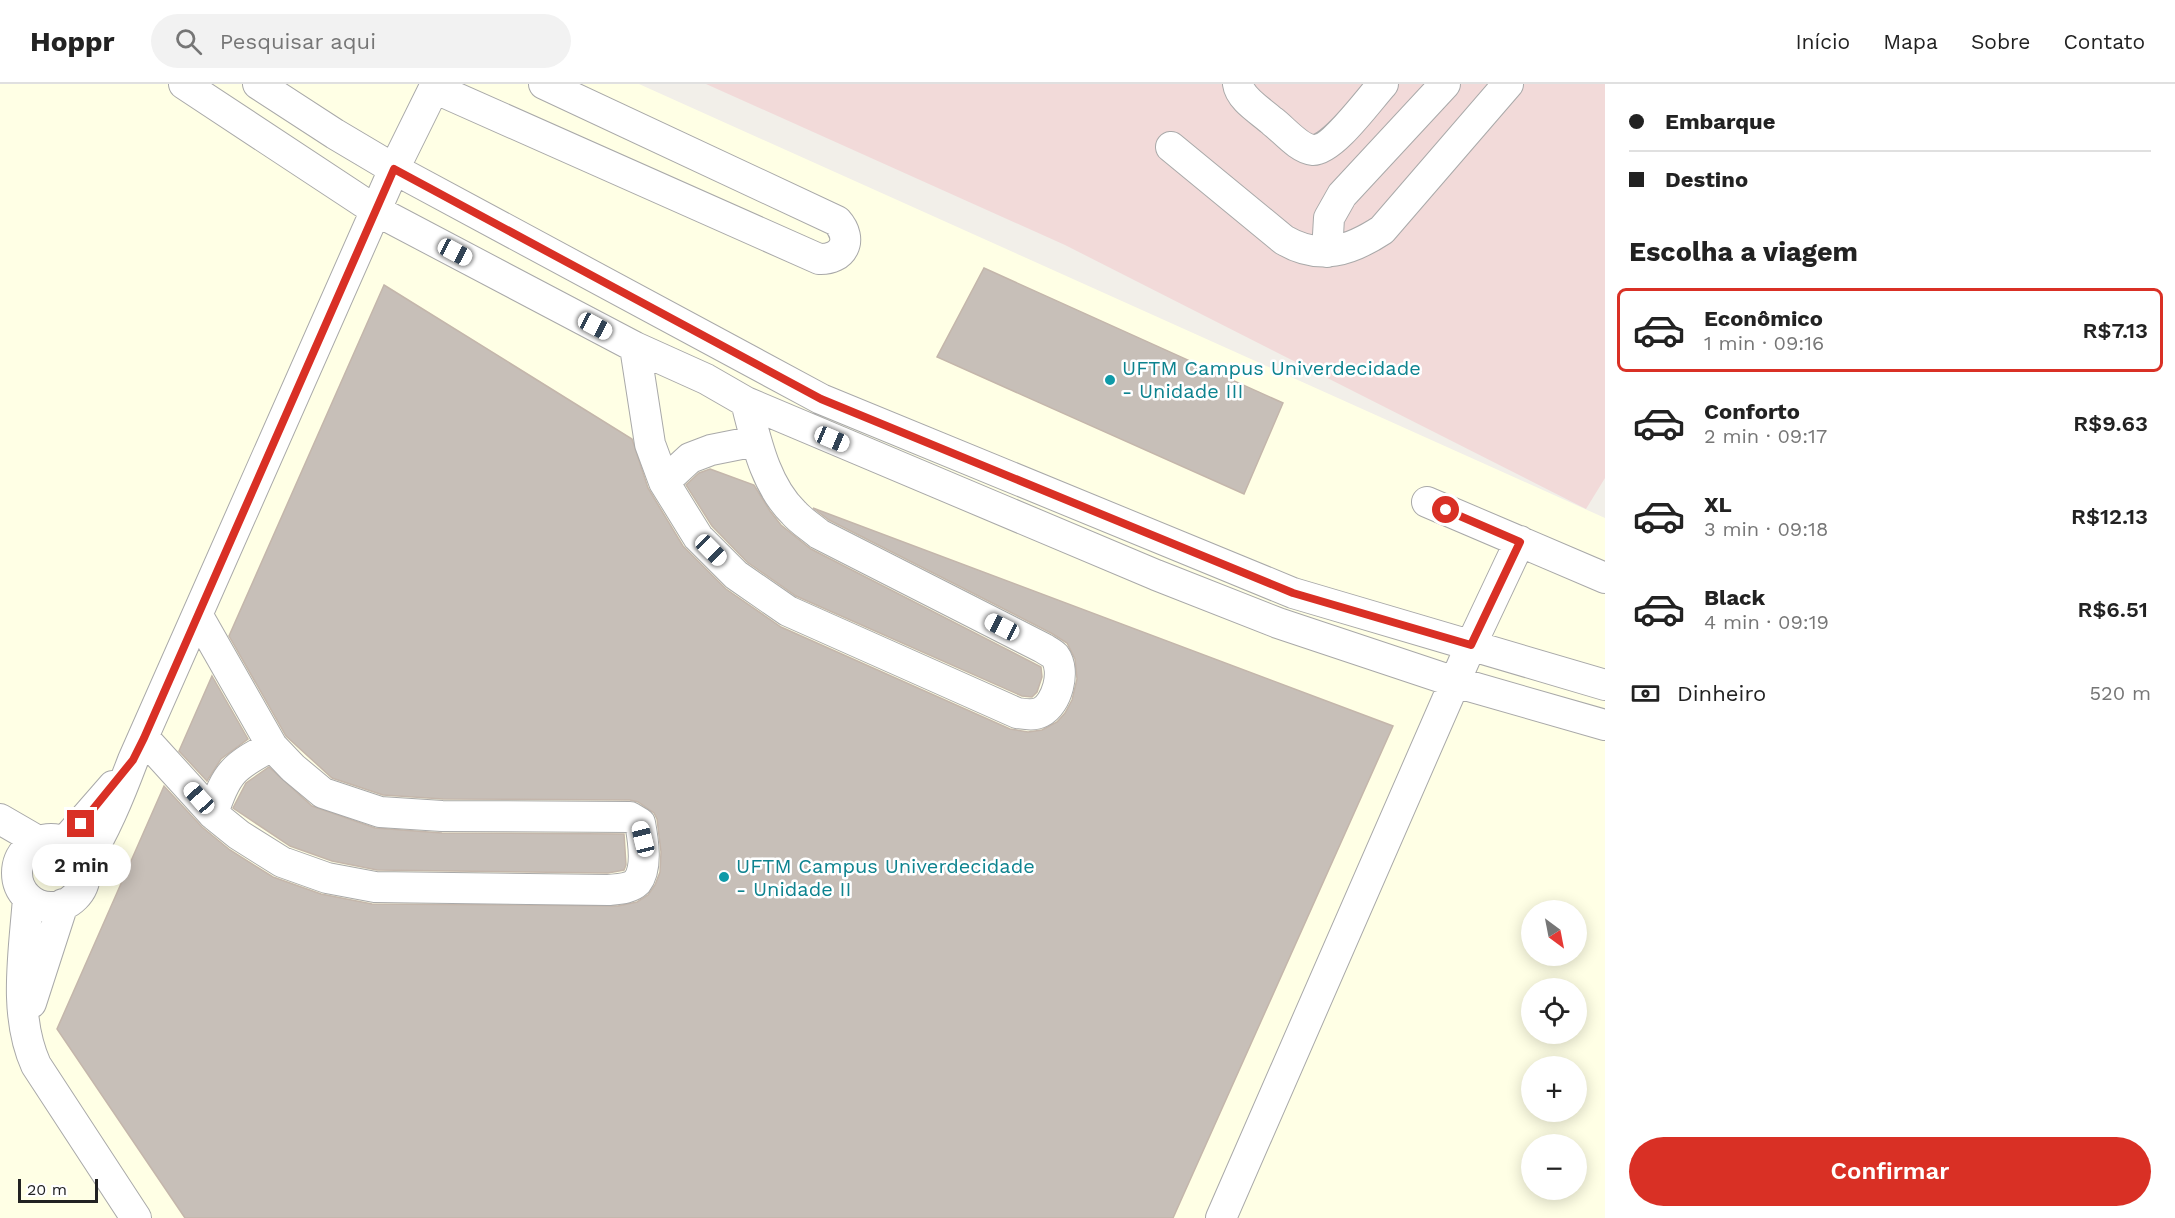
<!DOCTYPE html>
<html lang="pt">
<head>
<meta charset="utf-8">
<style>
  body { margin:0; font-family:"Work Sans",sans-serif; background:#f2f2f2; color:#222; height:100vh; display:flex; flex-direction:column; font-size:22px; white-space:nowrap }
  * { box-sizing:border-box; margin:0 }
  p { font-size:20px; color:#767676 }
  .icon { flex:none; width:33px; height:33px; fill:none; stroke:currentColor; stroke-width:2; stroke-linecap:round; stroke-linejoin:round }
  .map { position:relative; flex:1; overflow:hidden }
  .details { display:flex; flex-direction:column; background:#fff; width:570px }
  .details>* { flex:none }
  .hud { display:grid; align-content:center; height:132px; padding:0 24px; background:#fff }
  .needle { width:39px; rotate:148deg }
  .controls { position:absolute; left:1521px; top:816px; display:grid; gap:12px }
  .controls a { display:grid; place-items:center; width:66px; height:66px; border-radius:50%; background:#fff; box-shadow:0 3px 15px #0003; font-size:30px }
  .scale { position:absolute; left:18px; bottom:15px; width:80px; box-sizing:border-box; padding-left:6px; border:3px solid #222; border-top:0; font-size:16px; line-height:21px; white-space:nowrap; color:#222; -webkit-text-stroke:4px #fff; paint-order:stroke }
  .end { position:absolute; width:27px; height:27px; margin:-14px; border:8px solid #d93025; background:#fff; box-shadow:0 0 0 3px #fff }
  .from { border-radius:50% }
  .bubble { position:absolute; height:42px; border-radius:21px; background:#fff; box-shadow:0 3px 15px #0003; font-size:20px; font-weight:600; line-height:42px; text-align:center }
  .car { position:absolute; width:18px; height:36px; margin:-18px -9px; border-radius:8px; box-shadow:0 0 4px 2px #0007; background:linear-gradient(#fff 24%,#345 0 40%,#fff 0 76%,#345 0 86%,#fff 0) }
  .hud b { display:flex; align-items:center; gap:21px; height:57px; font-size:22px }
  .hud b+b { border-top:2px solid #e0e0e0 }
  .hud i { width:15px; height:15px; background:#222 }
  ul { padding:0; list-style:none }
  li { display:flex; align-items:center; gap:18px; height:84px; margin:0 12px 9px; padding:0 12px; border:3px solid transparent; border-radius:9px }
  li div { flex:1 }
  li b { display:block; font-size:22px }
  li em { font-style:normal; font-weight:600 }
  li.active { border-color:#d93025 }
  li>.icon { width:54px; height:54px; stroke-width:1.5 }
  h2 { padding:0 24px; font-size:27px; line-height:72px }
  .pay { display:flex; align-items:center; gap:15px; height:66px; padding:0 24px; font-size:22px }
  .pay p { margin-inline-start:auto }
  .cta { display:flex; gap:12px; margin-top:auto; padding:12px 24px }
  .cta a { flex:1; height:69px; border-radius:36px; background:#d93025; color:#fff; font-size:24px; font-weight:600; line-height:69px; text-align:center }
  header { display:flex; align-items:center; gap:36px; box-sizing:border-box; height:84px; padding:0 30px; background:#fff; border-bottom:2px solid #e0e0e0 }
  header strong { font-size:28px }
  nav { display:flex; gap:33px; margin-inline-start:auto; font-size:21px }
  .search { width:420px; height:54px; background:#f2f2f2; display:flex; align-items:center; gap:15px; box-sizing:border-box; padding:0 21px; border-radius:33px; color:#767676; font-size:22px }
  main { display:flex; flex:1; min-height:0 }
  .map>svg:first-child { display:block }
  .commercial { fill:#f2dad9 }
  .education { fill:#ffffe5; fill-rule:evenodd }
  .building { fill:#c7bfb8; stroke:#c4b6ab; stroke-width:1.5 }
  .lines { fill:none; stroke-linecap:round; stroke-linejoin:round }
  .minor-casing { stroke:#a9a9a9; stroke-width:32 }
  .minor { stroke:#fff; stroke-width:30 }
  .route { stroke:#d93025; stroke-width:8 }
  .culture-dot { fill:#0f9aa8; stroke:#fff; stroke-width:2 }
  .labels { text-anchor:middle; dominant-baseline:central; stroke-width:5; stroke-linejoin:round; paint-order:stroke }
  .culture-label { font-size:20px; fill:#0d838f; stroke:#fff; text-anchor:start }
</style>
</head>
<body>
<header>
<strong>Hoppr</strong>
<div class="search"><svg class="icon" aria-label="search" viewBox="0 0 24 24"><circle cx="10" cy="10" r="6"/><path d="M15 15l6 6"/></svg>Pesquisar aqui</div>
<nav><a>Início</a><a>Mapa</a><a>Sobre</a><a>Contato</a></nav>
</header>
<main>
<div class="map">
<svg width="1605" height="1134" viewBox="0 0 1605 1134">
  <rect width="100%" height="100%" fill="#f2efe9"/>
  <!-- commercial -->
  <path class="commercial" d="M706,0H1605V394L1586,425L1065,161Z"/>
  <!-- education -->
  <path class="education" d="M0,0H639L1605,434V1134H0ZM1532,826H1576V872H1532ZM1532,904H1576V950H1532ZM1532,982H1576V1028H1532ZM1532,1060H1576V1106H1532Z"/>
  <!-- building -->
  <path class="building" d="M984,184L1283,319L1244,410L937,273Z
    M384,201L632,355L648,404L683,462L726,505L781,543L1010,645L1028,648L1042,646L1057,638L1065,629L1072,616L1077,595L1075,575L1067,559L1051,549L829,436L813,424L1393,642L1173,1134H185L57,945L164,702L202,743L230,766L273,793L321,810L372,820L618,822L637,818L648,811L655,801L660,788L661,768L657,735L654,729L638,718L630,716L443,715L383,711L332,694L286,652L229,552Z
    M710,385L754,401L770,427L781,441L811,465L1041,583L1042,593L1037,608L1032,613L1022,612L796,512L747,478L712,442L686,401L699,389Z
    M212,592L248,655L221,675L207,697L179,667Z
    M269,683L312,722L375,744L442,749L624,750L626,781L624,786L608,789L377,786L332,777L290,762L233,724L246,699Z"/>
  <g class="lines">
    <!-- minor casing -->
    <g class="minor-casing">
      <path id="minor" d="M184,0L375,126L635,263L706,295L746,318L1156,491L1278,539L1455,598L1605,641
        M258,0L335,50L394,85L821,315L1293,509L1605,601
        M1238,0C1240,15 1261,27 1272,37C1283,45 1299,65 1313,66C1332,67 1370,14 1383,0
        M434,4L819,175C843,176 854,156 837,137L544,0
        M1171,63L1284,156C1320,177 1350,167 1382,146L1508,0
        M1327,168L1329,134L1342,111L1445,0
        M635,263L650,360L664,398L698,453L736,491L788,527L1017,629C1025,630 1033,632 1041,628C1057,620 1066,587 1055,572C1052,569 1046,566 1043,564L819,450C811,443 801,437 794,429C765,401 756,356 746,318
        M664,398L690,374L711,366L756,357
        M1427,418L1605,494
        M144,654L213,730L239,751L282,778L327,794L375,803L609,806C617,805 630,805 637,798C648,784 643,755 640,739L630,733L442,732L380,728L323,709L293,684L272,662L198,532
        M213,730C226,688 234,682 272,662
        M0,735L38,757
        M17 789a34 34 0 1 1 68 0a34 34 0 1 1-68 0Z
        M65,757L113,702
        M84,781C105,747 119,713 133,676L394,85L436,0
        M28,814C24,869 13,930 36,981L136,1134
        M31,919L63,820
        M1221,1134L1471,561L1520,457"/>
    </g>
    <!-- minor -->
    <use href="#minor" class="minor"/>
  </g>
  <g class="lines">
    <!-- route -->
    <path class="route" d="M81,740L133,676L144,654L394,85L821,315L1293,509L1471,561L1520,458L1446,426"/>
  </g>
  <!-- markers -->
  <g class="culture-dot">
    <circle cx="1110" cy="296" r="6"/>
    <circle cx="724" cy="793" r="6"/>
  </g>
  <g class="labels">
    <!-- culture labels -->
    <g class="culture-label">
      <text x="1122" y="284">UFTM Campus Univerdecidade<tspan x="1122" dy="23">- Unidade III</tspan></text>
      <text x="736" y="782">UFTM Campus Univerdecidade<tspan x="736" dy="23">- Unidade II</tspan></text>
    </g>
  </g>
</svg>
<div class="controls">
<a><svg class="needle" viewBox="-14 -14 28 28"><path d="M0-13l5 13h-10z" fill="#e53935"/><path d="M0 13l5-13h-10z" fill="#767676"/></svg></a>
<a><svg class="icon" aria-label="locate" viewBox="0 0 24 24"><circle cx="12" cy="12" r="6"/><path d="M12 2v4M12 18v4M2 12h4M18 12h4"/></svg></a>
<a>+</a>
<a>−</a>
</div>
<div class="scale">20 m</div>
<i class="end from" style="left:1446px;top:426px"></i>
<i class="end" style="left:81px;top:740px"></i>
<div class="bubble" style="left:32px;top:760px;width:99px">2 min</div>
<i class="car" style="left:455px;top:168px;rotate:118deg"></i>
<i class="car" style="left:595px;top:242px;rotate:118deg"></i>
<i class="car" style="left:832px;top:355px;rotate:113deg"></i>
<i class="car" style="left:711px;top:466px;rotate:135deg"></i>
<i class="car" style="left:1002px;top:543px;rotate:297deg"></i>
<i class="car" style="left:199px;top:714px;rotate:318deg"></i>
<i class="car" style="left:643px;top:755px;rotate:346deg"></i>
</div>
<section class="details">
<div class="hud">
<b><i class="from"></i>Embarque</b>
<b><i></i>Destino</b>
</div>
<h2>Escolha a viagem</h2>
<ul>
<li class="active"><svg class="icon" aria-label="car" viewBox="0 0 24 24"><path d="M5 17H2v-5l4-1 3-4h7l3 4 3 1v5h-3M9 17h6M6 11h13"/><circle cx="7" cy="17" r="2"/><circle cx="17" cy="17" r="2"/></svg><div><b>Econômico</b><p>1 min · 09:16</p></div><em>R$7.13</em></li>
<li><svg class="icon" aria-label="car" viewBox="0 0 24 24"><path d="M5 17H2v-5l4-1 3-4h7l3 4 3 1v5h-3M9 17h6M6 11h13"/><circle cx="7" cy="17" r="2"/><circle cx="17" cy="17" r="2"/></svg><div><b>Conforto</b><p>2 min · 09:17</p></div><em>R$9.63</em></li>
<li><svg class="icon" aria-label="car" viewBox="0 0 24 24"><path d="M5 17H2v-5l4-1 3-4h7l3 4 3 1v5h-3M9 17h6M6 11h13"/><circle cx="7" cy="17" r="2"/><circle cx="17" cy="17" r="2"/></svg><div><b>XL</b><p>3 min · 09:18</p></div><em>R$12.13</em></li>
<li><svg class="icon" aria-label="car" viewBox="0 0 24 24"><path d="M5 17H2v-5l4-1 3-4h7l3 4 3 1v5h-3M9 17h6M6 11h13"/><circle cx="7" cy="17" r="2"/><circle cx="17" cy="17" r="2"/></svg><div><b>Black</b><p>4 min · 09:19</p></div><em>R$6.51</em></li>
</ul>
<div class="pay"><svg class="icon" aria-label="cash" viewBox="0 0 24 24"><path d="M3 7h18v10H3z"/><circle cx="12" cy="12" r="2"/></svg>Dinheiro<p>520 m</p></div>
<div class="cta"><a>Confirmar</a></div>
</section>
</main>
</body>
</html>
